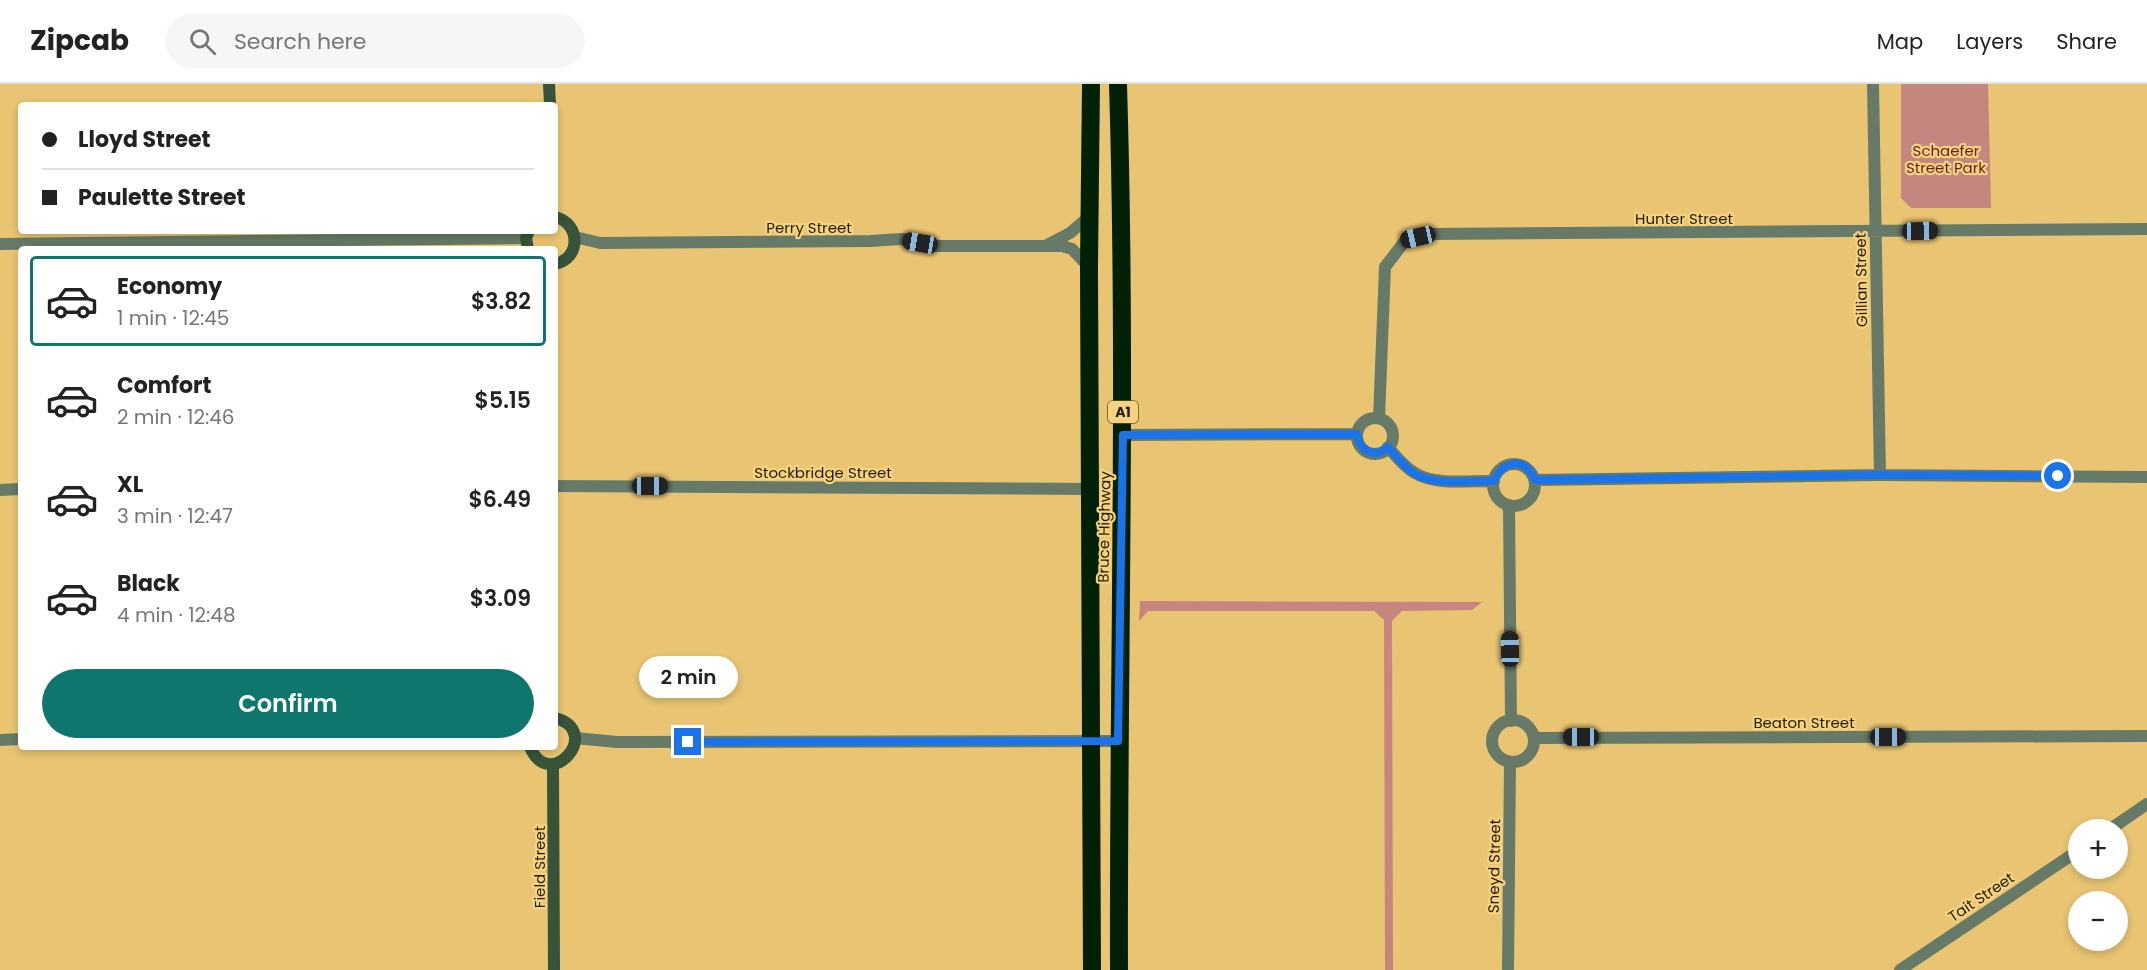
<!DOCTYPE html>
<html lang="en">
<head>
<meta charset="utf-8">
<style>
  body { margin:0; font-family:Poppins,sans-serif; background:#f6f6f6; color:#222; height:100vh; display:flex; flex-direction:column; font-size:22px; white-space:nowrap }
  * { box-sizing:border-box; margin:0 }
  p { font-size:20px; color:#767676 }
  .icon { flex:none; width:33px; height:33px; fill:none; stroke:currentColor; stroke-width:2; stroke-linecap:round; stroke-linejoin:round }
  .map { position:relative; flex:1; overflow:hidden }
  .panel { position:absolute; left:18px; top:162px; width:540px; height:504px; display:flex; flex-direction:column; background:#fff; border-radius:6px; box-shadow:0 3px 9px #0003 }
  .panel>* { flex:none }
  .banner { position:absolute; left:18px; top:18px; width:540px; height:132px; border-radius:6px; box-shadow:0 3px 9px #0003; display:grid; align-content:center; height:132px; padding:0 24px; background:#fff }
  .controls { position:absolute; left:2068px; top:735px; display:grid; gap:12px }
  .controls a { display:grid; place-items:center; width:60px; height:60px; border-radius:50%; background:#fff; box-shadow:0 3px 9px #0003; font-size:30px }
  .end { position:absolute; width:27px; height:27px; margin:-14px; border:8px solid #1a73e8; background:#fff; box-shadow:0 0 0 3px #fff }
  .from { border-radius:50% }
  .bubble { position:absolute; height:42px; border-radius:21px; background:#fff; box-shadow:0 3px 9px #0003; font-size:20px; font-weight:600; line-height:42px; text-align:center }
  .car { position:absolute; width:18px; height:36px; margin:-18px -9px; border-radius:8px; box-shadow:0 0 4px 2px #0007; background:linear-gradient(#222 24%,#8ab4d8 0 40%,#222 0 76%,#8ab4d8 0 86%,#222 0) }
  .banner b { display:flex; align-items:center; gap:21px; height:57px; font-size:22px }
  .banner b+b { border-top:2px solid #e0e0e0 }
  .banner i { width:15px; height:15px; background:#222 }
  ul { padding:10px 0 0; list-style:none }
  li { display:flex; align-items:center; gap:18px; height:90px; margin:0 12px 9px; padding:0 12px; border:3px solid transparent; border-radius:6px }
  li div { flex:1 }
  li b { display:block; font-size:22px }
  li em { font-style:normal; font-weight:600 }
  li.on { border-color:#0f766e }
  li>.icon { width:54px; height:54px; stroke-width:1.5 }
  .button { display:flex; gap:12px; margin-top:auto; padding:12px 24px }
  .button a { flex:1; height:69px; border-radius:36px; background:#0f766e; color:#fff; font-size:24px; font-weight:600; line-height:69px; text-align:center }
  header { display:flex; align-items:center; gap:36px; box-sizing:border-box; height:84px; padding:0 30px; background:#fff; border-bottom:2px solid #e0e0e0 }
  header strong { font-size:28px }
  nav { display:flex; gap:33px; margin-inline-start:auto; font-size:21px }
  .search { width:420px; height:54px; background:#f6f6f6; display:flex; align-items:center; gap:15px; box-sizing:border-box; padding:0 21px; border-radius:33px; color:#767676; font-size:22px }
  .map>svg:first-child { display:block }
  .green { fill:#c5867f }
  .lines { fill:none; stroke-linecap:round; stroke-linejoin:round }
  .street { stroke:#667a67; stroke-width:12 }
  .secondary { stroke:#37543a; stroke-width:12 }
  .highway { stroke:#002105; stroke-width:18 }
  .route { stroke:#1a73e8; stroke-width:8 }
  .labels { text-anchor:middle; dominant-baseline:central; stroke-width:4.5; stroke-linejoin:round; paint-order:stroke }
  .shield { fill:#f6d380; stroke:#645228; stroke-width:1.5 }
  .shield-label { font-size:14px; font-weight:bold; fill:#251b02 }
  .park-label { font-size:15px; fill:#6b1d1a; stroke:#f6d380 }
  .street-label { font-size:15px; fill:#251b02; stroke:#f6d380 }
</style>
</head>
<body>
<header>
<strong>Zipcab</strong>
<div class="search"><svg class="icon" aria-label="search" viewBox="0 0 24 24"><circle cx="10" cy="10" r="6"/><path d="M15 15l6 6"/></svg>Search here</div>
<nav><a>Map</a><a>Layers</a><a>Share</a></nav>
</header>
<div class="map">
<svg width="2147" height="886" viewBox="0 0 2147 886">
  <rect width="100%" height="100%" fill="#e9c573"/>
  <!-- green -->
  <path class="green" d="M1901,0H1988L1991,124H1911L1901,114Z
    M1140,517L1482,518L1472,526L1402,527L1392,537L1393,886H1385L1384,536L1374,527H1148L1139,537Z"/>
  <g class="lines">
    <!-- street -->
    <path class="street" d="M1873,0L1880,391
      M575,153L600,159L870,157L902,155L937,162H1062L1072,165L1089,183
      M0,160L526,154
      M1047,161L1070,149L1090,132
      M1379,334L1385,183L1405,157L1431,150L2147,145
      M1357 352a18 18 0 1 1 36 0a18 18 0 1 1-36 0Z
      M1123,351L1357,350
      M1388,363C1396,372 1404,383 1415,389C1436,402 1469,396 1494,397
      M1493 401a21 21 0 1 1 42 0a21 21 0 1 1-42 0Z
      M1535,396L1880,391L2147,393
      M555,402L1091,405
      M0,406L21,405
      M1509,422L1511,637
      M1492 657a21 21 0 1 1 42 0a21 21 0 1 1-42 0Z
      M575,654L617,658L1118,657
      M1534,654L2147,652
      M0,656L21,655
      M2109,746L2147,720
      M1508,886L1510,678
      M1900,886L2079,766"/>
    <!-- secondary -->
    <path class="secondary" d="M549,0L550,21
      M555,133C581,139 581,175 555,180
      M528,165L526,154L529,147
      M530,663C550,710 604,647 555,634
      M553,680L554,886"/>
    <!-- highway -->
    <path class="highway" d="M1091,0L1089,183L1092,886
      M1118,0C1127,295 1118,591 1119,886"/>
  </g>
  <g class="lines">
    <!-- route -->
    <path class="route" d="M688,658L1118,657L1123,351L1357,350C1359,362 1365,369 1378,369L1388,363C1396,372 1404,383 1415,390C1436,402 1469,396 1494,397C1504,375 1526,373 1535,396L1880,391L2058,392"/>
  </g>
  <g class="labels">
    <!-- shield labels -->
    <rect class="shield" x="1108" y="317" width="30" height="22" rx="4.5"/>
    <g class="shield-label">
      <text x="1123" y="328">A1</text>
    </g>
    <!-- park labels -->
    <g class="park-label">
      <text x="1946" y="66">Schaefer<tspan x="1946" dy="17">Street Park</tspan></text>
    </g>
    <!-- street labels -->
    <g class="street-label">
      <text x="1684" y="134">Hunter Street</text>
      <text x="809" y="143">Perry Street</text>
      <text transform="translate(1861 196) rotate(-91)">Gillian Street</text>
      <text x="823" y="388">Stockbridge Street</text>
      <text transform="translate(1104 443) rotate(-89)">Bruce Highway</text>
      <text x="1804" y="638">Beaton Street</text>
      <text transform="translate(1494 782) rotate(-89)">Sneyd Street</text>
      <text transform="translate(539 783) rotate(-90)">Field Street</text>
      <text transform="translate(1981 813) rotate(-34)">Tait Street</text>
    </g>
  </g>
</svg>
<div class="controls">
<a>+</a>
<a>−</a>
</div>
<i class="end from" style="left:2058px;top:392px"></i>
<i class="end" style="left:688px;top:658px"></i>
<div class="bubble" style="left:639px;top:572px;width:99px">2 min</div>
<i class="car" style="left:1920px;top:147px;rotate:89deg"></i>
<i class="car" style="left:1418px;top:153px;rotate:257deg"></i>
<i class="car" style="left:920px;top:159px;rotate:280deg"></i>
<i class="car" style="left:650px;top:402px;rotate:90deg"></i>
<i class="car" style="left:1510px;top:565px;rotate:359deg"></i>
<i class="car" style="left:1581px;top:653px;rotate:270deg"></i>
<i class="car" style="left:1888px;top:653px;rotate:90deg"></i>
<div class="banner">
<b><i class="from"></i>Lloyd Street</b>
<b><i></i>Paulette Street</b>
</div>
<section class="panel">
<ul>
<li class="on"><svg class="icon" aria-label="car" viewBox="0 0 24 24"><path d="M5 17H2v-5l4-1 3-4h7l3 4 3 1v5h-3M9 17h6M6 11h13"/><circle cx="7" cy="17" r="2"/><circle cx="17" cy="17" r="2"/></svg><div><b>Economy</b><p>1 min · 12:45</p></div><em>$3.82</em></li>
<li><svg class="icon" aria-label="car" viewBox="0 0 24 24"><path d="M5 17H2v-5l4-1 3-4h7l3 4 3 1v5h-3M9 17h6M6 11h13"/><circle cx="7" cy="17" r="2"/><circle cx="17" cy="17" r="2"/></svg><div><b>Comfort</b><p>2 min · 12:46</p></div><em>$5.15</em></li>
<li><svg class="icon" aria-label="car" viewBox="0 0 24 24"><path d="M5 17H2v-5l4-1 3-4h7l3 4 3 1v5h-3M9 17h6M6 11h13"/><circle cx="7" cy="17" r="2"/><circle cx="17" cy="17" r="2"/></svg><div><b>XL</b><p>3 min · 12:47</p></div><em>$6.49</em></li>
<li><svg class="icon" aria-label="car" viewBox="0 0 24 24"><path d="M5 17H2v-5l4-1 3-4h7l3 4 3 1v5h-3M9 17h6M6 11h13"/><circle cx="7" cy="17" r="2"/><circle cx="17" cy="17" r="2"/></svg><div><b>Black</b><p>4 min · 12:48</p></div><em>$3.09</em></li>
</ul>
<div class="button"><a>Confirm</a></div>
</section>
</div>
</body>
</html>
